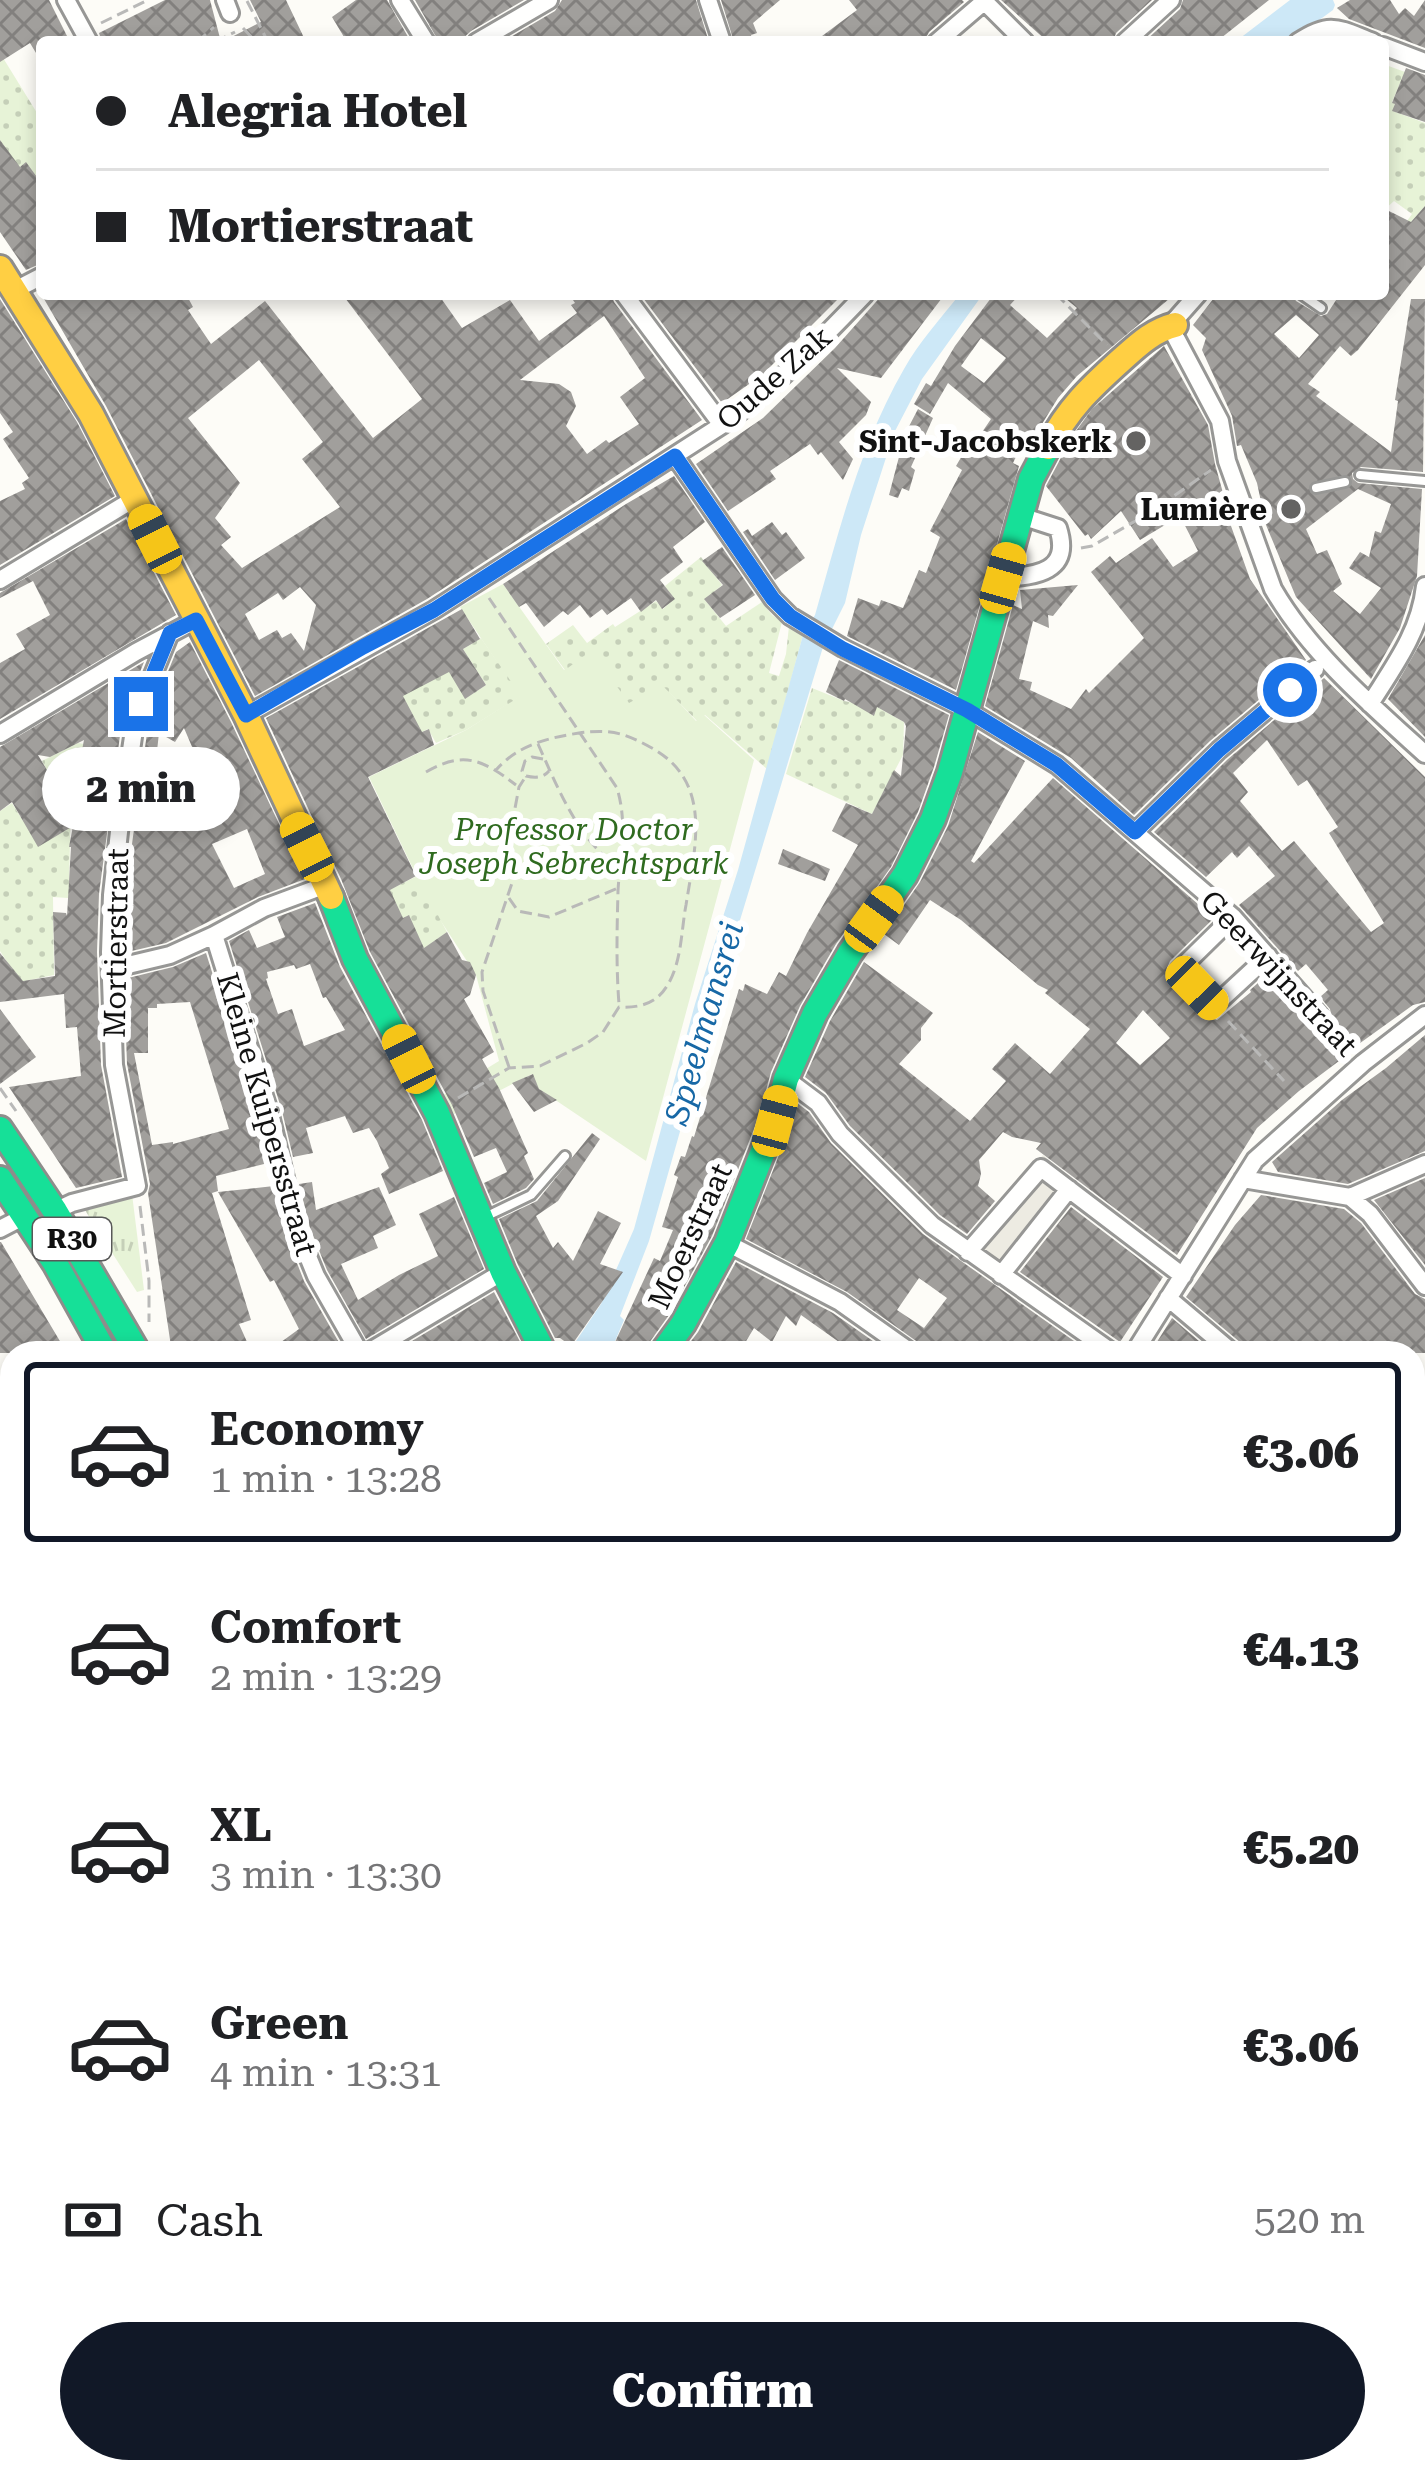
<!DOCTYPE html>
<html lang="en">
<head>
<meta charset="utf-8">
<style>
  body { margin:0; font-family:"Roboto Serif",serif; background:#f6f6f6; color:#202124; height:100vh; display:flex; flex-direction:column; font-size:45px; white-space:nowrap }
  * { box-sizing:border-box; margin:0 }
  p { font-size:39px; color:#757577 }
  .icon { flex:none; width:66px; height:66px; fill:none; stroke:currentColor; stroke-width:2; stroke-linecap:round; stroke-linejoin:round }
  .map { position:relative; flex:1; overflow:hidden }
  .sheet { position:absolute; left:0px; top:1341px; width:1425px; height:1143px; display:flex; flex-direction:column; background:#fff; border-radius:36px 36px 0 0; box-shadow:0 6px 18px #0003 }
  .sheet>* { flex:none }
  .guide { position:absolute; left:36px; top:36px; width:1353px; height:264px; border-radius:12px; box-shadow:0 6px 18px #0003; display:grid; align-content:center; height:264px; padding:0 60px; background:#fff }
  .end { position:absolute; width:54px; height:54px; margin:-27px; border:15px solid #1a73e8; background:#fff; box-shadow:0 0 0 6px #fff }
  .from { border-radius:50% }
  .bubble { position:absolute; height:84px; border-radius:42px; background:#fff; box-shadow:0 6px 18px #0003; font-size:39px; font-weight:800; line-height:84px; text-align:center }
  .car { position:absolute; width:36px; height:72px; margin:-36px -18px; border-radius:15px; box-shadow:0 0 9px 3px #0007; background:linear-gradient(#f5c518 24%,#345 0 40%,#f5c518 0 76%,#345 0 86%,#f5c518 0) }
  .guide b { display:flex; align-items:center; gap:42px; height:114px; font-size:45px }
  .guide b+b { border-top:3px solid #e0e0e0 }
  .guide i { width:30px; height:30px; background:#202124 }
  ul { padding:21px 0 0; list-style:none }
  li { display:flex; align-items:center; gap:36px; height:180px; margin:0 24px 18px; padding:0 36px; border:6px solid transparent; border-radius:12px }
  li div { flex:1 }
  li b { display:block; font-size:45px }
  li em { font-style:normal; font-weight:800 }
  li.active { border-color:#111827 }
  li>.icon { width:108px; height:108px; stroke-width:1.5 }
  .pay { display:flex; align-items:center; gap:30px; height:132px; padding:0 60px; font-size:45px }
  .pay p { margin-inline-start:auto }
  .action { display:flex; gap:24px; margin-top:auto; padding:24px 60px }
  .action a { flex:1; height:138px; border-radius:72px; background:#111827; color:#fff; font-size:48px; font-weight:800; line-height:138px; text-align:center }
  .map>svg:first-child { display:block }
  .grass { fill:url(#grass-tufts) }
  .park { fill:#e7f3d7 }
  .garden { fill:url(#garden-dots) }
  .plaza { fill:#edebe2 }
  .water { fill:#cde8f7 }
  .building { fill:url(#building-cross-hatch); fill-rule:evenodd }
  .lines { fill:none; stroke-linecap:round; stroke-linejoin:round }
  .lane-casing { stroke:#979795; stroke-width:14 }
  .street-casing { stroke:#979795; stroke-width:22 }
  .fast-casing { stroke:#8e8d8b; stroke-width:30 }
  .slow-casing { stroke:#8e8d8b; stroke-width:30 }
  .path { stroke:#b9b9b8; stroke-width:3; stroke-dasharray:12 6; stroke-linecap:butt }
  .lane { stroke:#fffffe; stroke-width:8 }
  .street { stroke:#fffffe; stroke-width:16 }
  .fast { stroke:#16e098; stroke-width:24 }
  .slow { stroke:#ffcf43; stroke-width:24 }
  .route { stroke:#1a73e8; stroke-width:15 }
  .poi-dot { fill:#646362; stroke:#fff; stroke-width:4.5 }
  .labels { text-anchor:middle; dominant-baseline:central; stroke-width:12; stroke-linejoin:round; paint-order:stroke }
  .shield { fill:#fff; stroke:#585858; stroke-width:3 }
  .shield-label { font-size:27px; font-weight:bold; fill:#111 }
  .street-label { font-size:30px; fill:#111; stroke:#fff }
  .poi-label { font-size:30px; font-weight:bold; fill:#111; stroke:#fff; text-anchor:end }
  .park-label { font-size:30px; font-style:italic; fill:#2f6b1f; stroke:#fff }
  .water-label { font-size:33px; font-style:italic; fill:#1768a6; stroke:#fff }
</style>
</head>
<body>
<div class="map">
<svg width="1425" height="2483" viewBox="0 0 1425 2483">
  <defs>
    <pattern id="grass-tufts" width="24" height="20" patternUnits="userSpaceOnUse" patternTransform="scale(3)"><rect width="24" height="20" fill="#e7f3d7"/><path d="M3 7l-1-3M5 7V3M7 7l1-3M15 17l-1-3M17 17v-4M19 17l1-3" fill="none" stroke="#c5cfb8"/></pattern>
    <pattern id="garden-dots" width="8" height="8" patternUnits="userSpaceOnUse" patternTransform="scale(3)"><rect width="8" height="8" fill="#e7f3d7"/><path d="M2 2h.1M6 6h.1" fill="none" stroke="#c5cfb8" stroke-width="1.8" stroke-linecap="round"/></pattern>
    <pattern id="building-cross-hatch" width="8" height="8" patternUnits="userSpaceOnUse" patternTransform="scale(3)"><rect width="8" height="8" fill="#a19f9c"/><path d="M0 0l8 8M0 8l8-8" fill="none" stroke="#82807e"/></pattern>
  </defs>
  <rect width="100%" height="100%" fill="#fdfcf7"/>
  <!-- grass -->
  <path class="grass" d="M132,1194L144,1290L137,1292L83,1207Z"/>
  <!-- park -->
  <path class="park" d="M503,584L564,670L591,650L662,684L696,721L704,715L754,760L646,1161L539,1089L532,1074L454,1114L443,1095L499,1061L476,975L431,906L369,777L466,730L520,696L460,607Z"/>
  <!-- garden -->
  <path class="garden" d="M0,53L42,121V194L26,163L7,175L0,140Z
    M1383,64L1405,72L1392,102L1395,104L1393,111L1425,123V206L1410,223L1407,221L1412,214L1394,201L1383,211Z
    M701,557L722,585L705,600L726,626L762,602L772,615L782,622L769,673L779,676L786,654L789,626L803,635L767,769L705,715L697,721L662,685L629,703L591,651L565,670L546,644L573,625L587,643L613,624L615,627L656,601L663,609L674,599L665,586Z
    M481,638L521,696L466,730L436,743L428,729L369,759L353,719L445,665L466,698L486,685L463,649Z
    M812,688L844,701L877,707L904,722L903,755L872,814L786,774Z
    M78,743L84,744L78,792L71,793L69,886L83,899L53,897L54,975L20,982L0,951V811L12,803L23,821L33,817L54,784L42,761Z
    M417,876L447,932L424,949L408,916L403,918L385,892Z"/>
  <!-- plaza -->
  <path class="plaza" d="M1043,1155L1084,1188L1004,1289L957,1255Z
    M480,2472H718L724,2483H490Z"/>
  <!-- water -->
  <path class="water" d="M1290,0H1333L1335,5L1333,10L1289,42H1235Z
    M960,294H983L922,379L894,433L861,535L845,603L823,647L737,930L649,1241L620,1316L624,1320L610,1353H568L601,1304L634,1229L695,1004L738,870L803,635L815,615C839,531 860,445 904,369C919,342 941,318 960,294Z"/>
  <!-- building -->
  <path class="building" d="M0,0H49L70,42H42V63L30,43L0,62Z
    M165,0H210L221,42H102L99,33Z
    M250,0H286L306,42H222L261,22Z
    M356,0H387L411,42H347L332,17Z
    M415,0H524L471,31L459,42H439Z
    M562,0H696L709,42H502L555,11Z
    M721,0H780L753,23L757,33L751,35L753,42H734Z
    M849,0H962L964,2L929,32L924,42H814L857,10Z
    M1001,0H1152L1116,33L1113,42H1048Z
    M1183,0H1269L1216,42H1144L1180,9Z
    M1350,0H1390L1399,14L1405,8L1414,16L1425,0V48L1349,19L1337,8Z
    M1406,68L1425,75V122L1392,111L1395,104L1392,103Z
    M0,140L20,167L26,162L42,184V263L26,270L0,232Z
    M1425,206V265L1358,350L1351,356L1340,346L1308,384L1320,392L1316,396L1391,452L1398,401L1395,400L1411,299H1425L1423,472L1361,467L1352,473L1353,479L1358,483L1422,489L1417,576L1400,628L1371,679L1296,597L1266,525L1257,483L1241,445L1237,446L1232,416L1202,350L1206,338L1193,325L1217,294H1292L1296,301L1321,316L1327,314L1340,294H1383V208L1411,222ZM1296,315L1319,335L1299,358L1274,334ZM1358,489L1391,504L1381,533L1375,531L1369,557L1360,552L1349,568L1381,588L1360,614L1333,591L1342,584L1327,550L1317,554L1306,529Z
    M42,290V294H186L193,307L188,310L211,344L265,301L373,438L422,399L342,294H438L462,328L510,300L539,341L577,313L571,305L575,303L569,294H611L614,302L702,420L427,599L255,696L106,406L40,292ZM604,316L645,378L620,397L639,424L609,443L606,440L587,454L566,426L576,406L571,392L559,384L520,380ZM259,360L323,442L302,459L340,507L242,568L221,545L231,537L215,518L240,483L188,418ZM300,587L316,605L304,651L291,633L282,638L277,630L259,640L245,614L278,593L283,600Z
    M640,294H843L762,375L722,403Z
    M883,294H945L881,378L837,368L871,402L866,415L839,442L853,459L843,480L821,452L818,455L810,444L770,471L776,479L728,511L696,464L763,418L835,348Z
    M994,294H1020L1010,305L1047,338L1077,308L1060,294H1175L1077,376L1058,398L1034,437L1027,434L1013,463L1019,466L956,690L847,636L858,598L879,606L881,600L903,608L919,570L926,573L940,537L930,531L962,470L956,466L970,442L974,444L991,419L948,383L930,414L914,404L926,383L931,386L955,346ZM981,338L1006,358L984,383L961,366Z
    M0,299L77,422L115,496L0,565V501L25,489L22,483L29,478L3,439L13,432L0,413Z
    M1164,346L1208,425L1215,464L1228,511L1226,512L1250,579L1306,660L1210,741L1134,815L1071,758L985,706L1013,605L1022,609L1020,590L1078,585L1053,616L1048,615L1049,628L1033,621L1019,679L1032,682L1030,690L1071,709L1086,689L1089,693L1144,638L1091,572L1110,556L1116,563L1152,538L1173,567L1198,551L1180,516L1140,540L1121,511L1091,539L1088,534L1085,536L1046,486L1073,435L1092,409Z
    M918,409L933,418L911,467L915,470L909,491L902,488L898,498L889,495L905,434Z
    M674,476L705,522L673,547L683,562L660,580L675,599L662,609L656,600L641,612L631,598L607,615L602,609L590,618L580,605L568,615L563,611L544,627L526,603L519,607L503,584L626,504Z
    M126,519L176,615L0,719V663L25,649L16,634L50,615L33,581L0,598V593Z
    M772,522L782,535L786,532L805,558L775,580L743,532L748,529L752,536Z
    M722,547L755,595L720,618L704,599L723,585L702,561Z
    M462,609L480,639L463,649L486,685L465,699L449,672L403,696L422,732L429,729L434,745L368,777L416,876L390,890L403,918L409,915L424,948L447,932L462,960L470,962L476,975L470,995L464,999L494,1052L482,1059L499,1088L528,1153L524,1156L534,1179L526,1188L493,1204L484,1183L507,1172L496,1148L474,1157L452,1105L370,952L341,879L266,718Z
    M1425,635V737L1388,699Z
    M190,642L231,722L305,879L258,897L166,943L123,953L125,896L147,733L153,708L176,652ZM184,728L205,777L182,785L193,808L151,805L159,733L175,742ZM247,829L265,874L234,888L212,844Z
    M839,660L949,715L934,767L918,812L891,867L836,944L800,1006L771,1072L759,1116L712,1236L669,1315L649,1343L646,1353H610L654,1258L660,1261L673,1230L662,1227L678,1177L674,1175L681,1156L685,1157L692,1136L694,1137L739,989L743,991L745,984L767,994L779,972L786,976L807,933L858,845L832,831L846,803L872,814L894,770L901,776L906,726L904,722L877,707L874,716L845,699L844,701L826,692Z
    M144,662L129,699L121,728L99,894L97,952L101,1065L122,1177L76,1188L9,1087L81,1076L77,1027L66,1028L64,994L0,1002V953L23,981L55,976L53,912L66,913L67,916L71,847H69L73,826L38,847L12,802L0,811V747ZM84,740L80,760L86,761L75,817L38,755L50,757Z
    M1324,678L1425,777V1002L1413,1005L1356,1046L1343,1031L1339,1061L1299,1091L1257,1128L1177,1255L1036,1149L1041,1143L1012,1137L1003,1132L979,1160L981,1174L978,1186L995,1201L967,1234L940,1215L850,1126L826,1093L805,1077L830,1021L864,962L933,1013L921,1028V1040L899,1064L970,1121L1006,1081L992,1069L1015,1043L1050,1074L1090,1029L1045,993L1048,990L1038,985L961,920L930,900L899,945L884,934L920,882L948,826L978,732L1025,761L971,861L974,863L1053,778L1214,918L1170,961L1167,968L1170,979L1205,1015L1217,1020L1251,992L1250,990L1267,975L1310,1024L1321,1029L1327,1026L1332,1019L1330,1009L1320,997L1328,990L1306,964L1298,971L1239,905L1275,876L1249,846L1237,858L1232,852L1206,877L1154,832L1228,759ZM1267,740L1298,786L1307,780L1338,827L1329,833L1384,923L1371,932L1294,841L1282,851L1240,801L1248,792L1233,773ZM1143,1010L1170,1038L1140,1065L1116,1043Z
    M783,849L830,869L825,881L778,864Z
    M315,903L340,967L422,1120L443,1171L389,1194L381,1174L389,1168L377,1141L369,1128L353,1133L345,1116L306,1128L313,1153L293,1157L282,1111L229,941L249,930L257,948L285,937L277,917ZM310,964L323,998L326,997L345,1030L304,1046L292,1009L278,1014L266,979L268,978L267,972L294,965L296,969Z
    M206,953L258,1118L268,1163L216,1176L218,1191L212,1193L251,1320L239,1324L252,1353H172L148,1193L150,1184L127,1064L124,979L173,967ZM190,1002L229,1129L173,1144V1142L152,1145L134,1053H148V1008H157V1004Z
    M0,1009L36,1057L0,1084Z
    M1425,1035V1151L1348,1184L1278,1172L1272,1162L1342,1100L1386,1068Z
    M533,1074L539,1089L557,1100L534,1112L512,1083Z
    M797,1103L809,1112L831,1143L923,1234L1091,1353H925L919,1343L847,1292L746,1239L790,1127ZM919,1278L947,1298L924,1328L897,1310Z
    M592,1133L600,1139L558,1201L536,1216L553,1248L558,1242L573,1261L598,1211L621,1223L600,1264L623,1272L571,1346L560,1338H555L518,1265L499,1219L537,1201Z
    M1425,1178V1265L1374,1200Z
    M312,1182L316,1210L379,1187L396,1225L373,1236L378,1248L341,1264L358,1300L399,1275L438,1256L419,1214L454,1197L484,1269L366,1339L327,1270L310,1228L299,1184Z
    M274,1186L286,1235L304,1281L345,1353H266L299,1329L274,1280L270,1282L218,1192Z
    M1261,1195L1344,1209L1361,1223L1415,1294L1425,1299V1353H1246L1241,1343L1186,1297L1235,1225Z
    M1071,1207L1163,1277L1120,1342L1020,1272Z
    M0,1242H1L67,1353H0Z
    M736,1262L833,1313L890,1353H828L839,1342L801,1315L796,1326L786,1316L772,1342L754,1328L739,1353H682L698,1332Z
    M494,1292L526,1353H392Z
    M1172,1318L1213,1353H1150Z"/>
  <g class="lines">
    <!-- lane casing -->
    <g class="lane-casing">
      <path id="lane" d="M1301,294L1321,308
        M1360,475L1425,481
        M1316,488L1345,482
        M487,1216L531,1195L565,1156
        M1256,2472L1258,2483"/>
    </g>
    <!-- street casing -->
    <g class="street-casing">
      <path id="street" d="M66,0L89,42
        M225,0L230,13
        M400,0L426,42
        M708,0L722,42
        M983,0L1025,42
        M477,42L549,0
        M937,42L986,0
        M1125,42L1171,0
        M1298,42C1331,20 1339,29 1373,42
        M1383,46L1425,62
        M15,290L42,276
        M624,294L722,425
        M1198,294L1175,320V336L1220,421L1227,461L1273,589C1310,653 1371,705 1425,754
        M675,456L773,599L790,616L843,648L967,710L1057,765L1233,917L1320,1016
        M1003,578C1036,576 1072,572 1058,528L1021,516
        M0,580L134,499
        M1370,704C1394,666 1420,632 1425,586
        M246,715L434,610L722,425C776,387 820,341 865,294
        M0,734L136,652L196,620
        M1135,832L1219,750L1315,669
        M1233,917L1179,970L1214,1006L1268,956
        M214,935L270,1115L298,1232L316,1276L360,1353
        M111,969L170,955L214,935L264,908L326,885
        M786,1079L818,1103L840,1134L932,1225L1113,1353
        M1243,1179L1350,1197L1370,1214L1425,1286
        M1350,1197L1425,1164
        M55,1211L72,1203L137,1186L114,1065L110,952L112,895L119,832L134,730L141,704L170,633
        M0,1229L25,1216
        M727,1243L840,1302L912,1353
        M968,1252L1041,1168L1183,1276
        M1001,1275L1069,1189
        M1168,1298L1233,1353
        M367,1353L503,1272
        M1134,1353L1255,1160L1363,1063L1425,1015
        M0,1416L12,1435
        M1413,1502L1425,1489
        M0,1595L12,1586
        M0,1635L12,1668
        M1413,1720L1425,1732
        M1413,1780L1425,1768
        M0,1901L12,1934
        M1413,2013L1425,2016
        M0,2128L12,2122
        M1413,2217L1425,2207
        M0,2389L12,2383
        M1413,2448L1425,2444
        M174,2472L178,2483
        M415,2472L418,2483
        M435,2472L450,2482
        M475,2472L485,2483
        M624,2472L637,2483
        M796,2472L799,2478L932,2473
        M1125,2472L1127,2483
        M1191,2472L1242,2483
        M354,2483L381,2472
        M967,2483L1067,2472
        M1297,2483L1338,2472"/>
    </g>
    <!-- fast casing -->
    <g class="fast-casing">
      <path id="fast" d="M331,897L355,959L437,1113L503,1272L544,1353
        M0,1129L55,1211L138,1353
        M0,1179L55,1263L105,1353
        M662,1353L683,1324L727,1243L775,1121L786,1079L815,1013L850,953L905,875L933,819L950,772L1031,479L1048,447"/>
    </g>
    <!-- slow casing -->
    <g class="slow-casing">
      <path id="slow" d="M0,268L91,414L246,715L331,897
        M1048,447C1068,409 1089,389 1120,361C1138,345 1152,331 1175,325"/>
    </g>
    <!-- path -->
    <path class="path" d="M247,1L268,42
      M101,23L148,0
      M243,28L256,42
      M197,42L214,27
      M215,42L235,32
      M1056,294L1107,345
      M1081,548L1092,546L1151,512L1211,470
      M489,598L617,788C628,825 620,854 618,891C617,929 616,966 619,1004
      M538,744C557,786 579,843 620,868
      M543,759L532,757L525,761L522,771L526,776C535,778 543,778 549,771
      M426,772C464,750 483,760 516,785
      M509,898L518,911L549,917L618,888
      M1228,1021L1284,1081
      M1333,1030L1351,1050
      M509,1067L483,991L482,972L512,883L506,856L519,787L526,776
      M0,1088L16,1111
      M458,1098L509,1068L540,1066L587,1043L603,1032L619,1007C639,1008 656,1004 667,986C682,962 681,931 686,905C695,847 714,781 650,747C623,732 609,729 579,733C547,738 518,745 496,770
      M140,1206L149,1281V1322
      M0,1866L12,1862
      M529,2472L531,2483
      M688,2472L692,2483
      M597,2483L609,2481"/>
    <!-- lane -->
    <use href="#lane" class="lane"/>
    <!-- street -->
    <use href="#street" class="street"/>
    <!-- fast -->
    <use href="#fast" class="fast"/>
    <!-- slow -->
    <use href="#slow" class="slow"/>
  </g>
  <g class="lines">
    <!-- route -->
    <path class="route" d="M141,704L170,633L196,620L246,715L363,647L434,610L675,456L773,599L790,616L843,649L967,710L1057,765L1135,832L1219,750L1290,690"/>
  </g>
  <!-- markers -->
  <g class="poi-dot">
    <circle cx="1136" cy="441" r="12"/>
    <circle cx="1291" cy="509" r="12"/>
  </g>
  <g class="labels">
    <!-- shield labels -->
    <rect class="shield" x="33" y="1218" width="78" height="42" rx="9"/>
    <g class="shield-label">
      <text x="72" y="1239">R30</text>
    </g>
    <!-- street labels -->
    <g class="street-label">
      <text transform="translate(774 378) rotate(-41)">Oude Zak</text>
      <text transform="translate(116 943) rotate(-89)">Mortierstraat</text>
      <text transform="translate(1279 973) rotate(47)">Geerwijnstraat</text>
      <text transform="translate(267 1114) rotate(74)">Kleine Kuipersstraat</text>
      <text transform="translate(690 1236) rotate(-65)">Moerstraat</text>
    </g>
    <!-- poi labels -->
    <g class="poi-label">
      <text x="1112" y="441">Sint-Jacobskerk</text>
      <text x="1267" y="509">Lumière</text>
    </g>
    <!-- park labels -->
    <g class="park-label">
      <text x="574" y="829">Professor Doctor<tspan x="574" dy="34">Joseph Sebrechtspark</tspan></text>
    </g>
    <!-- water labels -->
    <g class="water-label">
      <text transform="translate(704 1023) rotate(-74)">Speelmansrei</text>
    </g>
  </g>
</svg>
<i class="end from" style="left:1290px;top:690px"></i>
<i class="end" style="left:141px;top:704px"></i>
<div class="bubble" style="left:42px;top:747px;width:198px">2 min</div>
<i class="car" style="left:155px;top:539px;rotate:333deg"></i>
<i class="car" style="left:1003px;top:578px;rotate:16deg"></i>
<i class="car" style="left:307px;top:847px;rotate:333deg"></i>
<i class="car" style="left:874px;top:919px;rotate:36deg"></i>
<i class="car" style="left:1197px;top:988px;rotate:136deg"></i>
<i class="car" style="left:409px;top:1059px;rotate:333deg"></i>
<i class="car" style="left:775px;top:1121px;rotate:15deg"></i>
<div class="guide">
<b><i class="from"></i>Alegria Hotel</b>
<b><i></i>Mortierstraat</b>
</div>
<section class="sheet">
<ul>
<li class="active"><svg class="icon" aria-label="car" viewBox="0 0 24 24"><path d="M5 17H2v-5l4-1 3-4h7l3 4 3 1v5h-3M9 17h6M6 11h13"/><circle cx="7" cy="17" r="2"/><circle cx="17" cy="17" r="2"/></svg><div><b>Economy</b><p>1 min · 13:28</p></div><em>€3.06</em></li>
<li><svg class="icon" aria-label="car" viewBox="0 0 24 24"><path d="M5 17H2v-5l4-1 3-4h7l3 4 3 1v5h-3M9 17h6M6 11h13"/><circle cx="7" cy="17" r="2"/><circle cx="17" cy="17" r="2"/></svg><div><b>Comfort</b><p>2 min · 13:29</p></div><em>€4.13</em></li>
<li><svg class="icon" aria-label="car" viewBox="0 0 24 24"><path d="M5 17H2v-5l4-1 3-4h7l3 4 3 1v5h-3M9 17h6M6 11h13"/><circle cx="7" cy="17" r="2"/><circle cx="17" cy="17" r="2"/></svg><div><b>XL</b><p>3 min · 13:30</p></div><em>€5.20</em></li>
<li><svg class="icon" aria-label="car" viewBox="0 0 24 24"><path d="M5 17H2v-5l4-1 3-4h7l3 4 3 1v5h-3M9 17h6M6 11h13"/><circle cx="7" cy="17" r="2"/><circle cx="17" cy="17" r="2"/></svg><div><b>Green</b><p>4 min · 13:31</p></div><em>€3.06</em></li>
</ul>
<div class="pay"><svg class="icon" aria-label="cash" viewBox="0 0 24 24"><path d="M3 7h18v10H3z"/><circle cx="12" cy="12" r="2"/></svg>Cash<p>520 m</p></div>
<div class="action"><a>Confirm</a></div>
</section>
</div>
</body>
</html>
